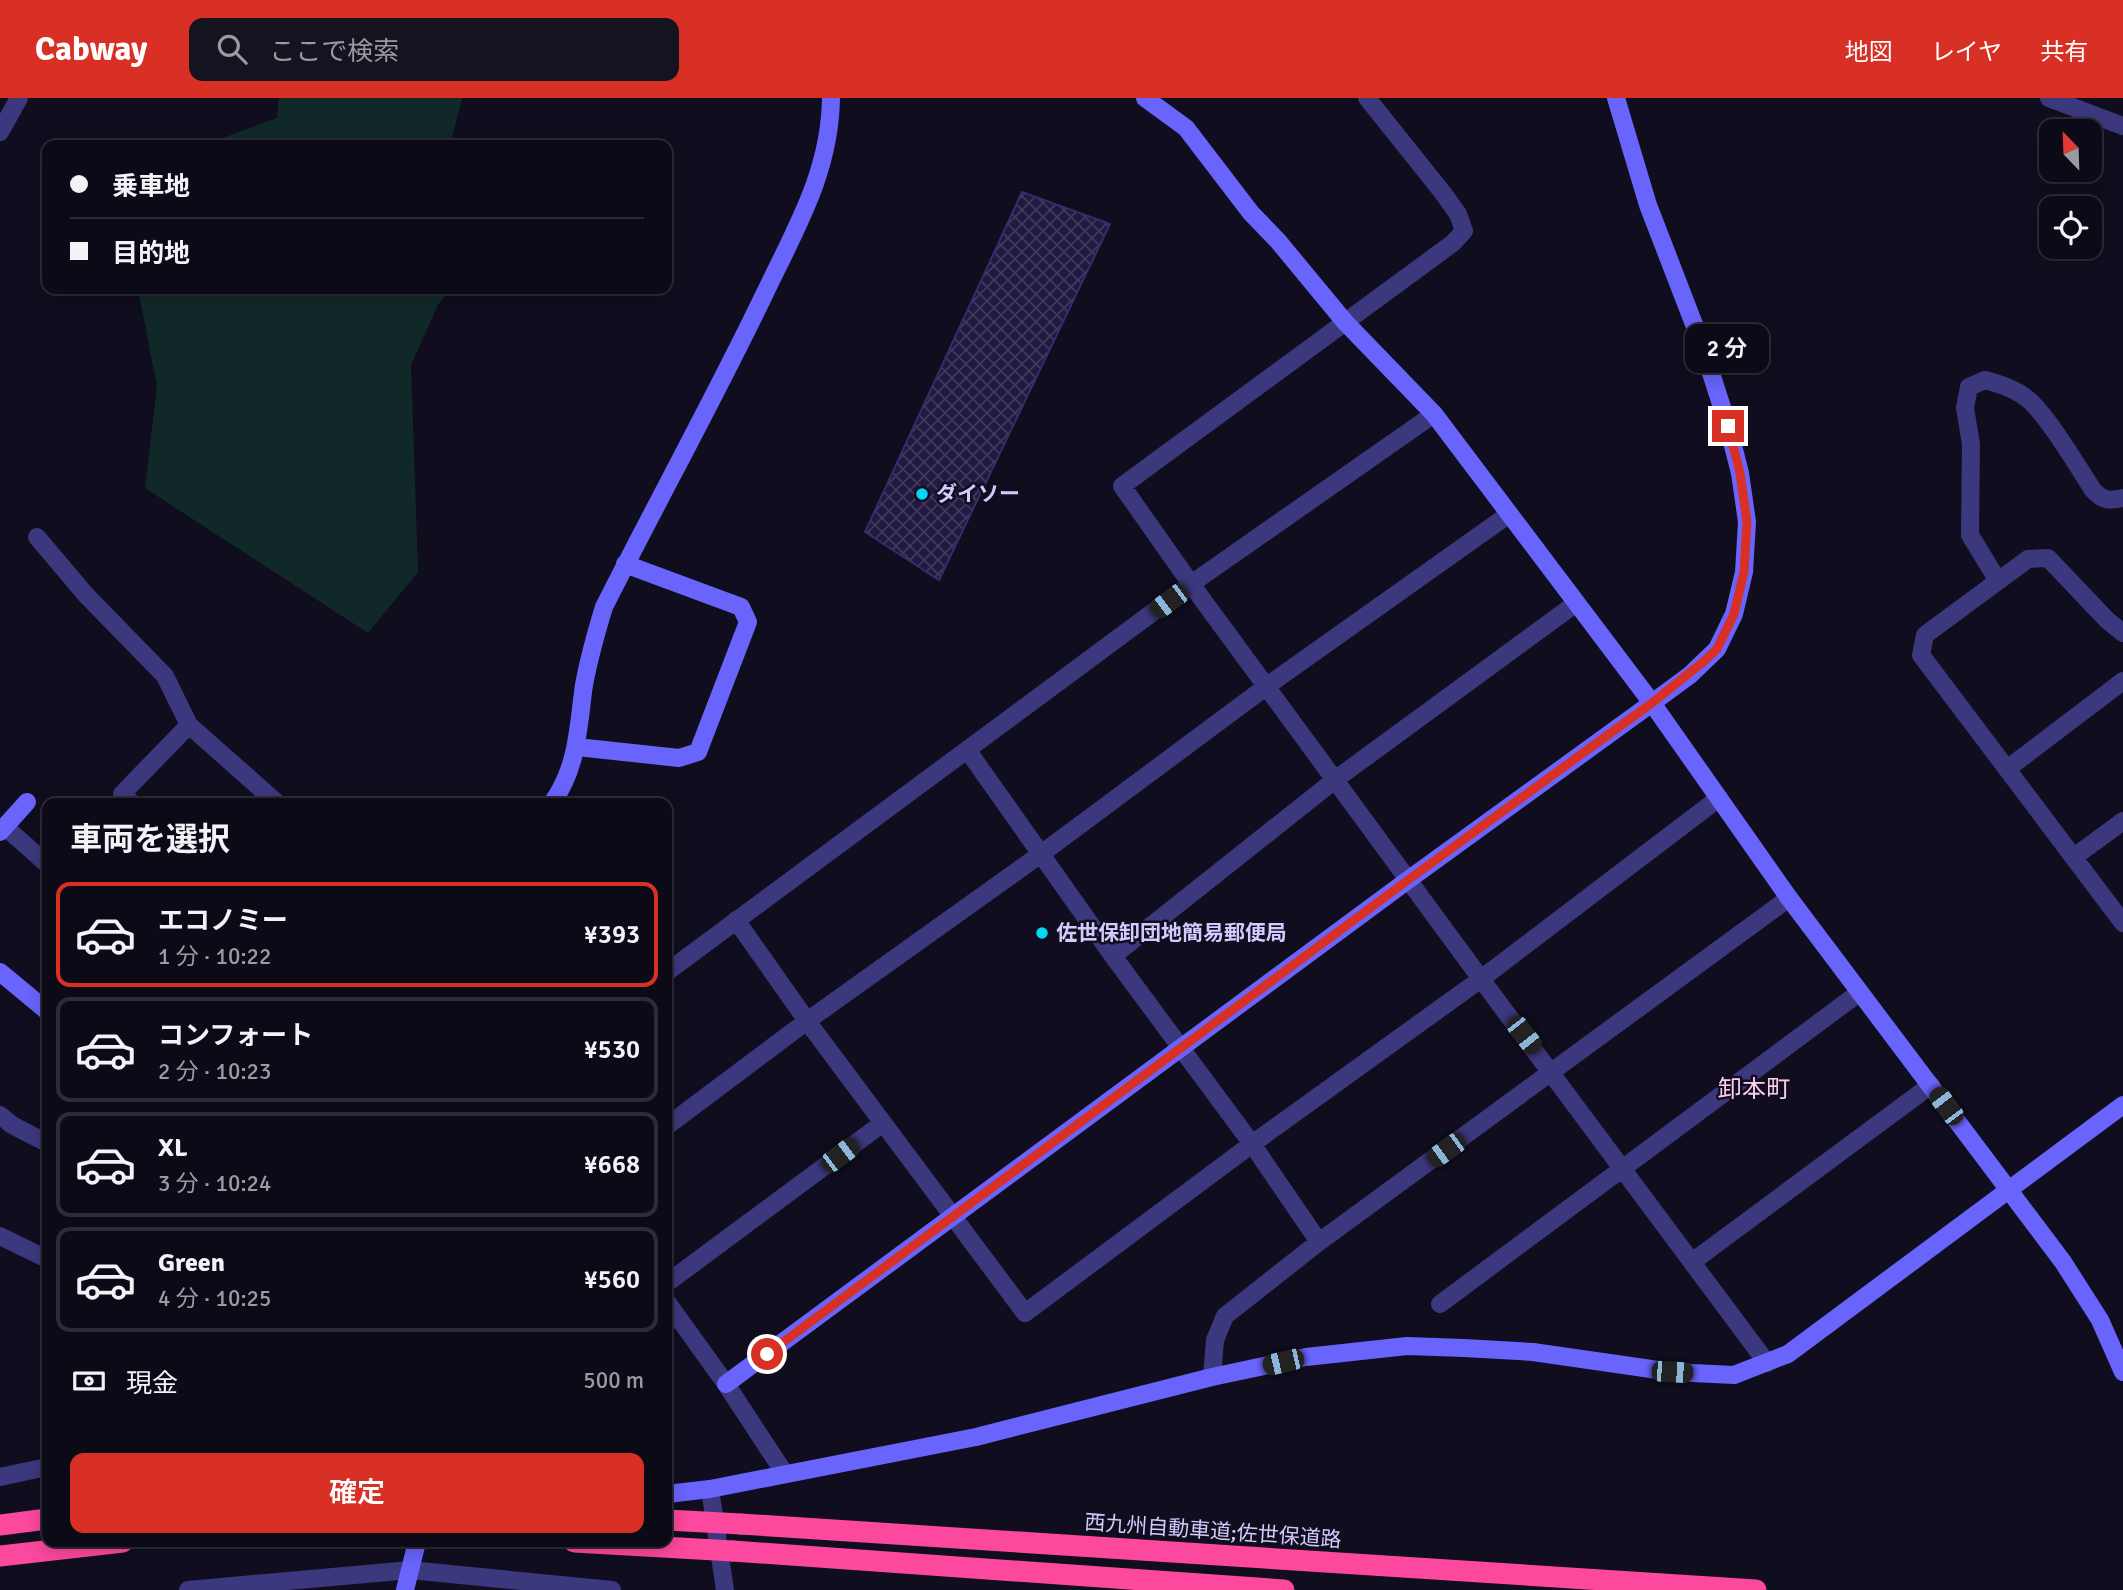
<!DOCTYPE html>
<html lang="ja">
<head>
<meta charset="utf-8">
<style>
  body { margin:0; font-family:Signika,"Noto Sans JP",sans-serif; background:#151320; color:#f1f3f6; height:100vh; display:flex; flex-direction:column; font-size:26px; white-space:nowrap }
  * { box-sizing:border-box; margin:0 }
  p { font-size:23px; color:#9a9aa1 }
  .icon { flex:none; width:38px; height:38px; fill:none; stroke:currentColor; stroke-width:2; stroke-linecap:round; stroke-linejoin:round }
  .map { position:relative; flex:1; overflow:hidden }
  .details { position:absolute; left:42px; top:700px; width:630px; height:749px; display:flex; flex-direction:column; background:#0c0a17; border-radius:14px; box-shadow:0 4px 18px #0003,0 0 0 2px #2c2b36 }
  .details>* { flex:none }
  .banner { position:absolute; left:42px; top:42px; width:630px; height:154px; border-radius:14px; box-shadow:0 4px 18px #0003,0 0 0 2px #2c2b36; display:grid; align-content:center; height:154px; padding:0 28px; background:#0c0a17 }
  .needle { width:46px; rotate:337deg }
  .fabs { position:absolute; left:2039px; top:21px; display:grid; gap:14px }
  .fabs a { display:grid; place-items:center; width:63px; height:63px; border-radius:14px; background:#0c0a17; box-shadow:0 4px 18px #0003,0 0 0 2px #2c2b36; font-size:35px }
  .end { position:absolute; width:32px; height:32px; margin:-16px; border:9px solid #d93025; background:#fff; box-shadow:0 0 0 4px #fff }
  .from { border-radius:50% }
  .bubble { position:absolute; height:49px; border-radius:14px; background:#0c0a17; box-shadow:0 4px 18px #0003,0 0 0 2px #2c2b36; font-size:23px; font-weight:600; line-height:49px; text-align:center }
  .car { position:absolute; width:21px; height:42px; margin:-21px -10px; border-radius:9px; box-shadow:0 0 5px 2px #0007; background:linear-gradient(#222 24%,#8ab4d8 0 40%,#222 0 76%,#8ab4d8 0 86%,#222 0) }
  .banner b { display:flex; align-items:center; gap:24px; height:66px; font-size:26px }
  .banner b+b { border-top:2px solid #2c2b36 }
  .banner i { width:18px; height:18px; background:#f1f3f6 }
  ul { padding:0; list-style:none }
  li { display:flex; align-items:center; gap:21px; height:105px; margin:0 14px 10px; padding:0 14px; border:4px solid #2c2b36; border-radius:14px }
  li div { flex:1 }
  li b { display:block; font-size:26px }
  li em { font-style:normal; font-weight:600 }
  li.active { border-color:#d93025 }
  li>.icon { width:63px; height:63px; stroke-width:1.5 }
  h2 { padding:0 28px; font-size:32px; line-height:84px }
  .pay { display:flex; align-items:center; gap:18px; height:77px; padding:0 28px; font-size:26px }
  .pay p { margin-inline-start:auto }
  .button { display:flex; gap:14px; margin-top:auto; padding:14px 28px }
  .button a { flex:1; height:80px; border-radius:14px; background:#d93025; color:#fff; font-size:28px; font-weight:600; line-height:80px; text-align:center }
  header { display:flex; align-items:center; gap:42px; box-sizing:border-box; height:98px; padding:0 35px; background:#d93025; color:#fff }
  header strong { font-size:33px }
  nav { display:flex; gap:38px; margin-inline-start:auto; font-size:24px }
  .search { width:490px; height:63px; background:#151320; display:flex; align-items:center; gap:18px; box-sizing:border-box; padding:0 24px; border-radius:14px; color:#9a9aa1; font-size:26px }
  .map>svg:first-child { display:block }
  .grass { fill:#102928 }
  .building { fill:url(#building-cross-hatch); stroke:#392b6b; stroke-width:2 }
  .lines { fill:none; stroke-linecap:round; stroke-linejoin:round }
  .street { stroke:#3c387d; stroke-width:18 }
  .secondary { stroke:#6964fc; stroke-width:18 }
  .highway { stroke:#fc489d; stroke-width:21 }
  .highway-bridge { stroke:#fc489d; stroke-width:21 }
  .route { stroke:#d93025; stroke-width:9 }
  .poi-dot { fill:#04d7f1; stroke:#100d1f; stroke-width:2.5 }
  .labels { text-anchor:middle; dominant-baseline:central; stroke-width:5; stroke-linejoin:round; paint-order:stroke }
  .poi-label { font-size:21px; font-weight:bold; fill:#d2cbfe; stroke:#100d1f; text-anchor:start }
  .street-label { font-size:21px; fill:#d2cbfe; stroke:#100d1f }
  .quarter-label { font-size:24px; fill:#fecdec; stroke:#100d1f }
</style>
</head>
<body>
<header>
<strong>Cabway</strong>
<div class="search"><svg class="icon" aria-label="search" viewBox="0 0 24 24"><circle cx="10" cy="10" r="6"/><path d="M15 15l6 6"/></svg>ここで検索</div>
<nav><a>地図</a><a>レイヤ</a><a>共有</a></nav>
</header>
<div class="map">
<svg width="2123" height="1492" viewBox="0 0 2123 1492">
  <defs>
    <pattern id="building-cross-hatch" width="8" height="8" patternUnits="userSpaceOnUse" patternTransform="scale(1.75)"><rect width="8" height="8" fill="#21193f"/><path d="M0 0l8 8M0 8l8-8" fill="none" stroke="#40395c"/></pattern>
  </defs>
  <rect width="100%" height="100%" fill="#100d1f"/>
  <!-- grass -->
  <path class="grass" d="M279,0H462L452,39L462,47H203L277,20Z
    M138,191H451L438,207L411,267L418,474L368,535L145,390L157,288Z"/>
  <!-- building -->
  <path class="building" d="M1022,94L1110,126L939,482L865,434Z"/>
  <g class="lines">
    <!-- street -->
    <path class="street" d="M1367,0L1443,95L1458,116L1464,133L1453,145L1122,388L1191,486L1481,881L1767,1265
      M2049,0L2123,28
      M0,34L19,0
      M37,439L86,497L165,578L189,627
      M1998,483L1970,437L1971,346L1965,310L1969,289L1985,282C1999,286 2013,290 2025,299C2045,313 2078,369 2093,392C2103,403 2109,403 2123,400
      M2123,535L2107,522L2048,460L2028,461L1925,537L1921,557L2123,825
      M968,653L1113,858L1252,1046L1319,1144
      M2007,671L2123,583
      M132,705L122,696L189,627L277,705
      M5,729L47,766
      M2074,759L2123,723
      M736,822L807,923L1025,1215L1252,1046L1481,881L1719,700
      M1113,858L1336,681L1575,506
      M667,874L1191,486L1434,316
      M0,1017L12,1027L47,1045
      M667,1028L807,923L1041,756L1267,588L1508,417
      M0,1138L47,1161
      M1692,1164L1931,987
      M667,1185L883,1025
      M667,1204L726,1286L785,1376
      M1440,1206L1860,894
      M1212,1279L1215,1242L1225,1218L1319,1144L1789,800
      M0,1379L47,1369
      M710,1391L725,1492
      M188,1492L410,1472L612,1492"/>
    <!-- secondary -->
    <path class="secondary" d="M1145,0L1186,30L1251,115L1278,143L1345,224L1434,316L1652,605L1789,800L2063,1164L2100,1222L2123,1274
      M577,649L679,660L698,654L748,524L741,509L625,466
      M552,705C578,669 578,629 584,587C589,560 596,535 604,509C657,404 714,301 765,195C796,130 830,74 831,0
      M0,734L27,704
      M0,874L47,913
      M726,1286L1408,782L1652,605L1690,577L1717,551L1734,516L1744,474L1747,424L1740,375L1728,328L1702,247L1648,107L1616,0
      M667,1396L710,1391L976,1339L1212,1279L1306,1259L1407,1248L1464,1250L1533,1254L1672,1274L1734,1277L1788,1256L2123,1007
      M405,1492L417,1444"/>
    <!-- highway -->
    <path class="highway" d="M741,1426L1756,1492
      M0,1427L47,1421
      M733,1453L1284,1492
      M0,1458L123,1444"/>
    <!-- highway-bridge -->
    <path class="highway-bridge" d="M667,1422L741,1426
      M574,1444L733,1453"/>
  </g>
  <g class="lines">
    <!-- route -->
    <path class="route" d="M767,1256L1408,782L1652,605L1703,564L1717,551L1734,516L1744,474L1747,424L1740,375L1728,328"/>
  </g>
  <!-- markers -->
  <g class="poi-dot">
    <circle cx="922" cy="396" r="7"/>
    <circle cx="1042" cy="835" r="7"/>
  </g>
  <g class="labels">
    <!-- poi labels -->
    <g class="poi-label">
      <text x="936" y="396">ダイソー</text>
      <text x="1056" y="835">佐世保卸団地簡易郵便局</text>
    </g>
    <!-- street labels -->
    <g class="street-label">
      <text transform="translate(1213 1433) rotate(4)">西九州自動車道;佐世保道路</text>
    </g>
    <!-- quarter labels -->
    <g class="quarter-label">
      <text x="1754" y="991">卸本町</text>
    </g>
  </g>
</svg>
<div class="fabs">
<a><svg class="needle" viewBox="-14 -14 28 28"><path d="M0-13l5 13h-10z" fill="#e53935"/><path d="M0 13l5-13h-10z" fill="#9a9aa1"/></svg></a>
<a><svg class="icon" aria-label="locate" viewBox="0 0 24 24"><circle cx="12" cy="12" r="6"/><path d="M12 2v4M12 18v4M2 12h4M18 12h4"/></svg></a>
</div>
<i class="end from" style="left:767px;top:1256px"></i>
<i class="end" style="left:1728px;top:328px"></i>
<div class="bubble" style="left:1685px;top:226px;width:84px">2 分</div>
<i class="car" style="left:1169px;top:503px;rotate:233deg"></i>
<i class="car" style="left:1524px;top:937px;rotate:142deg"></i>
<i class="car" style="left:1946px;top:1008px;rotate:323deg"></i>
<i class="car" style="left:1446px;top:1052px;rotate:234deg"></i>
<i class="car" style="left:840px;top:1057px;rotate:53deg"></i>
<i class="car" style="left:1283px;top:1264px;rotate:257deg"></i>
<i class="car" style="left:1672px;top:1274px;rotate:93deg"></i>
<div class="banner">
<b><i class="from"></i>乗車地</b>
<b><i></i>目的地</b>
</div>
<section class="details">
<h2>車両を選択</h2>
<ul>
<li class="active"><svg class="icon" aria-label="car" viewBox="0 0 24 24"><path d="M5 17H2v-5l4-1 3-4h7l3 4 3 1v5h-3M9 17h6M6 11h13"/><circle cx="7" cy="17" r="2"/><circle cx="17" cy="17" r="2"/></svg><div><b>エコノミー</b><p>1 分 · 10:22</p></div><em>¥393</em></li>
<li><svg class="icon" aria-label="car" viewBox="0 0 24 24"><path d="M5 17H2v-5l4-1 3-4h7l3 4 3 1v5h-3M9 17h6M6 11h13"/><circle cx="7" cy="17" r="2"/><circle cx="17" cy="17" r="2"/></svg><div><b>コンフォート</b><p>2 分 · 10:23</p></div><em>¥530</em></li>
<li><svg class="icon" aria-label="car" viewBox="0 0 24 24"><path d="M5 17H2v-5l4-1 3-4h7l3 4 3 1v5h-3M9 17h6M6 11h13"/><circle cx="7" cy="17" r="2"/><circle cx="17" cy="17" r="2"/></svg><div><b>XL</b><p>3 分 · 10:24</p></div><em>¥668</em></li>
<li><svg class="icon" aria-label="car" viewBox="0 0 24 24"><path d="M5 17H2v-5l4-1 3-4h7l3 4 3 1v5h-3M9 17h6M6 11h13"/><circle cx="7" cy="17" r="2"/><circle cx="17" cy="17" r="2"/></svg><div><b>Green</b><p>4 分 · 10:25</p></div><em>¥560</em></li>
</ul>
<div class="pay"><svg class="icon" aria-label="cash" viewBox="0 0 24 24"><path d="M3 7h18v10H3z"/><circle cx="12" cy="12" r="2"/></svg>現金<p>500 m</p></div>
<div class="button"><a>確定</a></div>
</section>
</div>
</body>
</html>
